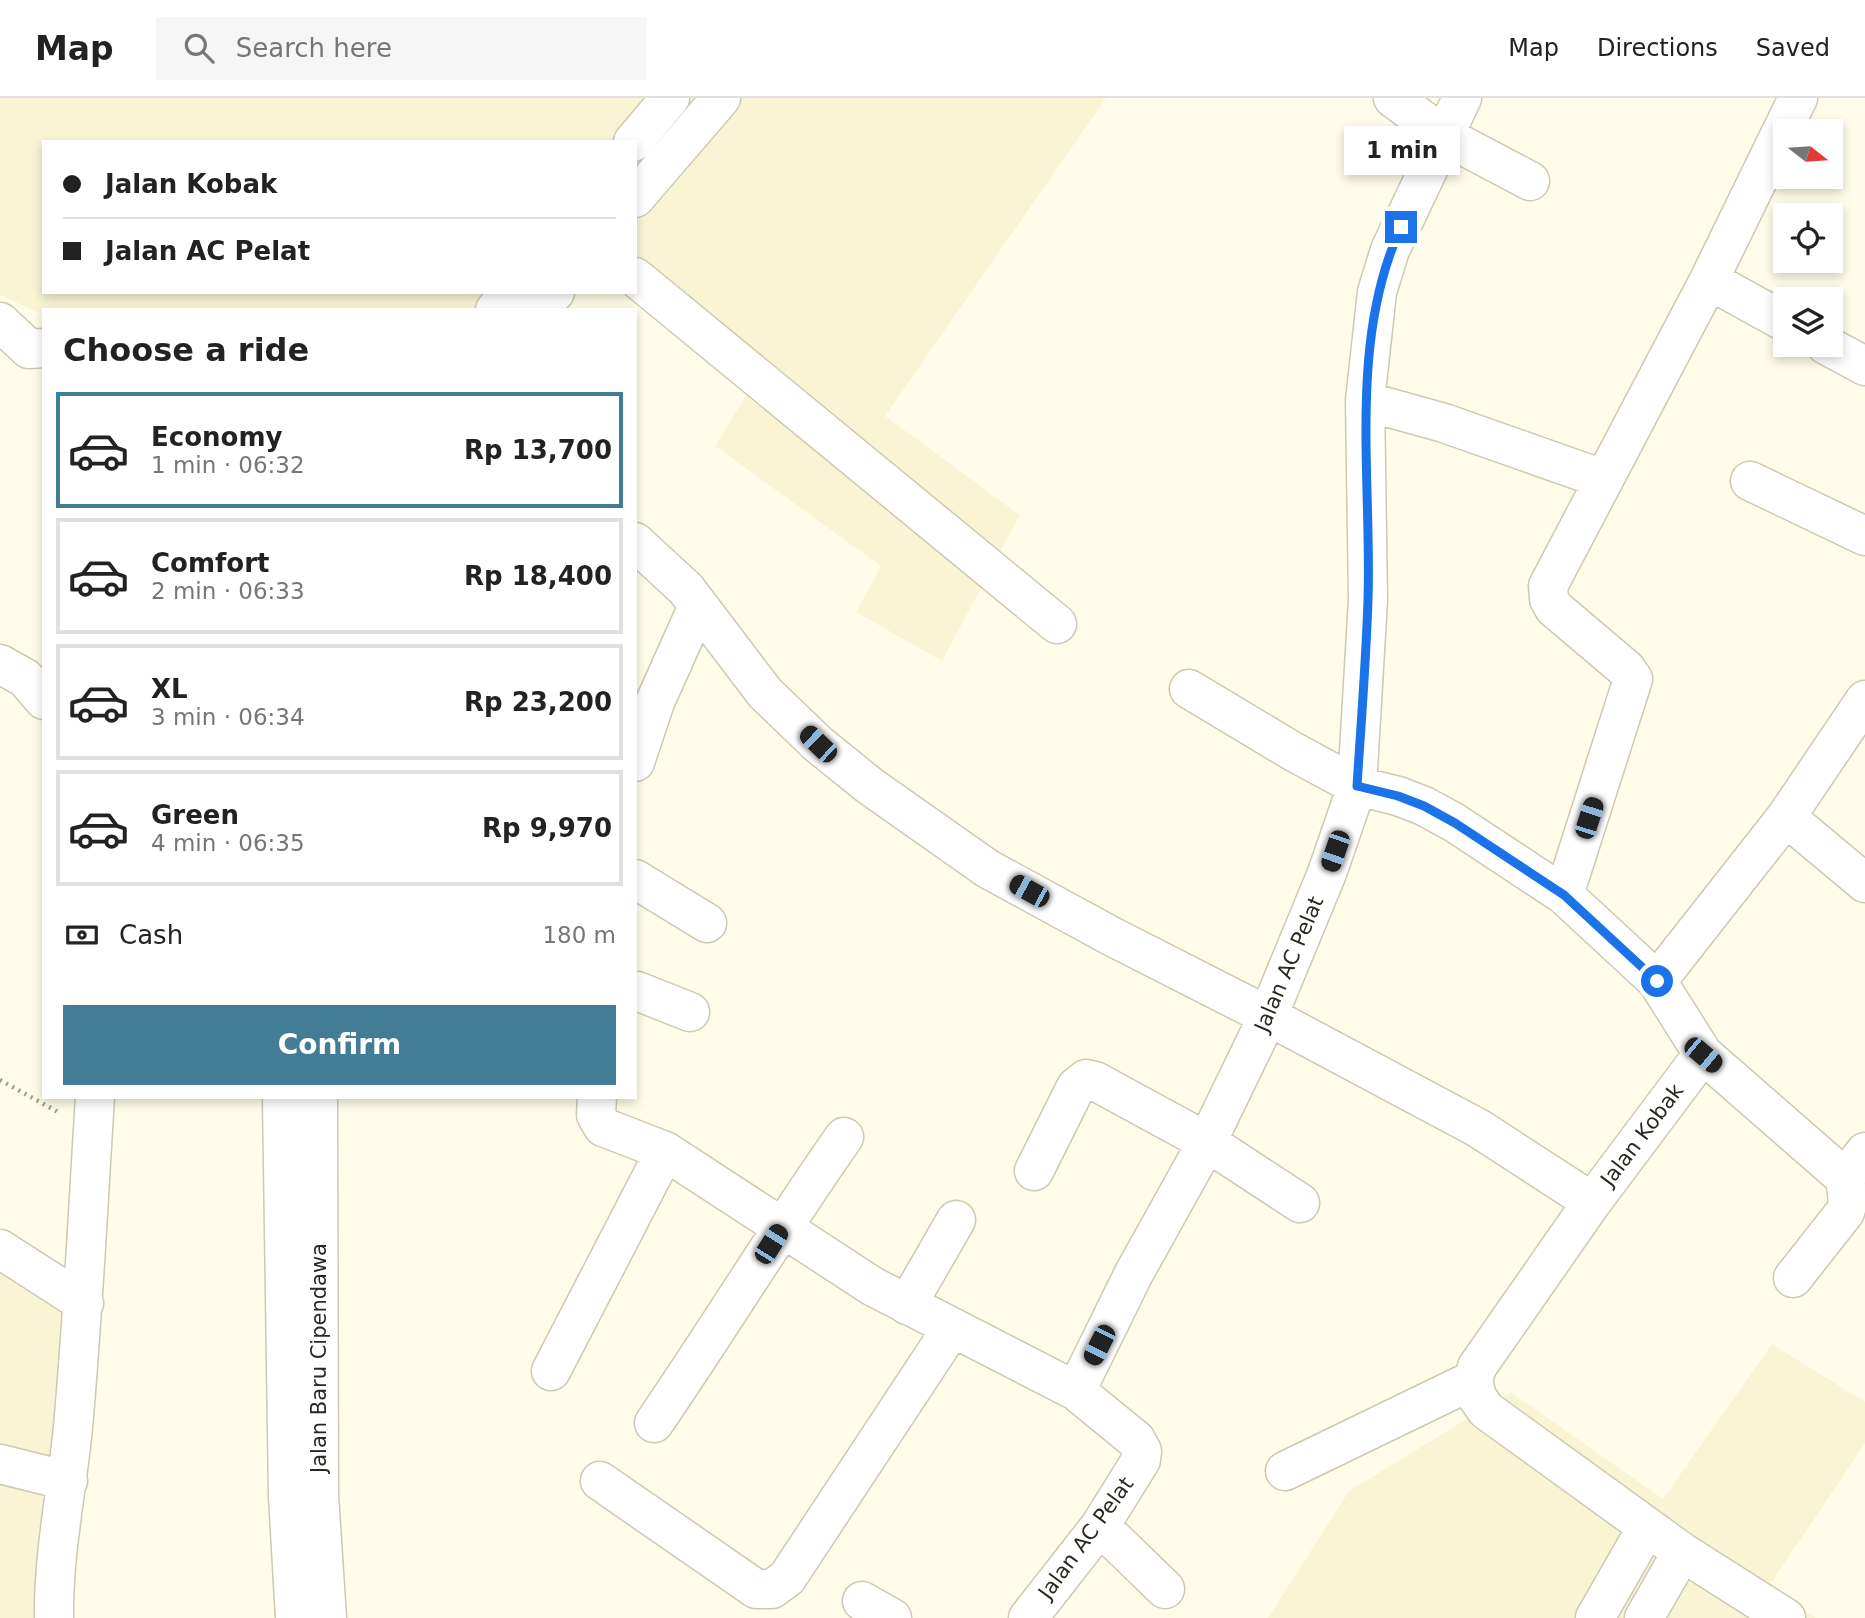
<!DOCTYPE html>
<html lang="en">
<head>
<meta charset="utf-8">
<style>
  body { margin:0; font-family:"DejaVu Sans",sans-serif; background:#f6f6f6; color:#222; height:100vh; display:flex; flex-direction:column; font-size:26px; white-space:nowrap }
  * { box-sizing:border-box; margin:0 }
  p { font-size:23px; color:#767676 }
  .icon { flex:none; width:38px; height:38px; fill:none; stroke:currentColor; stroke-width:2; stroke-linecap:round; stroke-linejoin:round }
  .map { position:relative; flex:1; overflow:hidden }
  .sheet { position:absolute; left:42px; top:210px; width:595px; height:791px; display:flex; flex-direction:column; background:#fff; border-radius:0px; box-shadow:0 4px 10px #0003 }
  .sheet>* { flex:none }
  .guide { position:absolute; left:42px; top:42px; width:595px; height:154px; border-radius:0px; box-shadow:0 4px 10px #0003; display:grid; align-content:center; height:154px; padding:0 21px; background:#fff }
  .needle { width:46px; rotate:107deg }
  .controls { position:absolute; left:1773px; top:21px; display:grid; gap:14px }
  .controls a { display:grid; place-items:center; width:70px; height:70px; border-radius:0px; background:#fff; box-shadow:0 4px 10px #0003; font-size:35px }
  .end { position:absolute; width:32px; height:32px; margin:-16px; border:9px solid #1a73e8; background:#fff; box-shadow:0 0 0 4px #fff }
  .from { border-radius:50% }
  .bubble { position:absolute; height:49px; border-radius:0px; background:#fff; box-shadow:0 4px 10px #0003; font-size:23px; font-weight:800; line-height:49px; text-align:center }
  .car { position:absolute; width:21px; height:42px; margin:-21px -10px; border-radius:9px; box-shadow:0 0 5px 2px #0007; background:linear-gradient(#222 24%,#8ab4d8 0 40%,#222 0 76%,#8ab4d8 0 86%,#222 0) }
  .guide b { display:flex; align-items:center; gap:24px; height:66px; font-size:26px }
  .guide b+b { border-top:2px solid #e0e0e0 }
  .guide i { width:18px; height:18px; background:#222 }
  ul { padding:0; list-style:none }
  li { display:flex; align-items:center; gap:21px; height:116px; margin:0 14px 10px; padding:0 7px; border:4px solid #e0e0e0; border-radius:0px }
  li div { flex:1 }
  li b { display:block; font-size:26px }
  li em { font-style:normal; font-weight:800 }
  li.current { border-color:#427d95 }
  li>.icon { width:63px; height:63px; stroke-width:1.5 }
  h2 { padding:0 21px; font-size:32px; line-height:84px }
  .pay { display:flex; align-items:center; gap:18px; height:77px; padding:0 21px; font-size:26px }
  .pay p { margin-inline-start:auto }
  .action { display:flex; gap:14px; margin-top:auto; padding:14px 21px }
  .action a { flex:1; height:80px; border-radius:0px; background:#427d95; color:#fff; font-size:28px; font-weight:800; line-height:80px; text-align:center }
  header { display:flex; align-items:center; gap:42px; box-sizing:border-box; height:98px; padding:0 35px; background:#fff; border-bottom:2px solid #e0e0e0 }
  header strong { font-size:33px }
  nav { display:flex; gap:38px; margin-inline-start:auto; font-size:24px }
  .search { width:490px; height:63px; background:#f6f6f6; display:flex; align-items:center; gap:18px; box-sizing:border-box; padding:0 24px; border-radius:0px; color:#767676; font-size:26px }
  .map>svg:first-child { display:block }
  .built { fill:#f8f4d4 }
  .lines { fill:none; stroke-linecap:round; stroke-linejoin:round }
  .minor-casing { stroke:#cdc9b2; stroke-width:41 }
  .major-casing { stroke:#cdc9b2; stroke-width:41 }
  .path { stroke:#9e9c8e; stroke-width:4.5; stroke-dasharray:2 5; stroke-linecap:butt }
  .minor { stroke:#fff; stroke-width:38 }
  .major { stroke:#fff; stroke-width:38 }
  .route { stroke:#1a73e8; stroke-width:9 }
  .labels { text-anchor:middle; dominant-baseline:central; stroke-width:7; stroke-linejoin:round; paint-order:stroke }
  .street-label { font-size:21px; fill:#29271f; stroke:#fff }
</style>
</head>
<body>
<header>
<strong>Map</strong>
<div class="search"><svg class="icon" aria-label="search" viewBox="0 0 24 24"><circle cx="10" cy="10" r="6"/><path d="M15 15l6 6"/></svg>Search here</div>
<nav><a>Map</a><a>Directions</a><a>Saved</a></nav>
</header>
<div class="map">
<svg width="1865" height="1520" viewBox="0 0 1865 1520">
  <rect width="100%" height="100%" fill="#fffce9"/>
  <!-- built -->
  <path class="built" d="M0,0H1106L885,318L1020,417L942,563L856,514L881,468L715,348L756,282L635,181V44H44V194H552L538,212H44V217L0,197Z
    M0,1157L91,1215L55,1520H0Z
    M1772,1246L1865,1304V1345L1767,1491L1816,1520H1268L1349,1393L1511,1294L1663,1401Z"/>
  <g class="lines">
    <!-- minor casing -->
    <g class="minor-casing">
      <path id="minor" d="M1393,0L1443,37L1530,83
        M635,179L1057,526
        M1709,182L1785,224
        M0,224L29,251L44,250
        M1826,247L1865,268
        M1365,303L1444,325L1603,381
        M1750,383L1865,438
        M635,444L686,491L765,595L818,646L870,688L988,771L1111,838L1268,918L1478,1030L1592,1104
        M0,566L25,580L44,602
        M1189,591L1294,654L1357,688L1398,698L1424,708L1455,725L1564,797L1657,883L1703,956L1845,1080L1848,1104L1845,1114L1793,1180
        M635,664L655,604L698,508
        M1786,719L1865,785
        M635,781L707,825
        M1564,797L1633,581L1626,571L1554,510L1549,501L1548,488L1709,182L1798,0
        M1657,883L1786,719L1865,602
        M637,893L690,914
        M597,999L596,1017L603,1029L665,1053L872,1188L1076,1293
        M1034,1073L1076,989L1086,981L1095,983L1207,1044L1300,1105
        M1845,1080L1865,1054
        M0,1151L84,1205
        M907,1207L956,1122
        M551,1273L665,1053
        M1473,1282L1477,1269L1592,1104L1703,956
        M1473,1282L1477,1299L1486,1312L1682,1454L1786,1520
        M654,1325C719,1230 778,1133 844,1039
        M0,1366L68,1383
        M1285,1373L1473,1282
        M600,1383L756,1491H772L787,1480L952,1230
        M1100,1428L1165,1491
        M862,1503L892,1520
        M54,1520C53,1457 67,1392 73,1329C83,1219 88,1109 95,999
        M1028,1520L1100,1428L1141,1362L1142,1353L1136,1342L1076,1293L1133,1177L1207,1044L1268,918L1327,775L1357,688L1368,502L1365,303L1377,194L1390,152L1462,0
        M1595,1520L1647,1429
        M1644,1520L1682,1454"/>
    </g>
    <!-- major casing -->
    <g class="major-casing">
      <path id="major" d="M633,44L670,0
        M635,100L721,0
        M495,212L510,194
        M539,212L555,194
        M282,999L288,1398L295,1520
        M318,999L319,1397L327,1520"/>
    </g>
    <!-- path -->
    <path class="path" d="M0,982L58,1014"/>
    <!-- minor -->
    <use href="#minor" class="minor"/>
    <!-- major -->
    <use href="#major" class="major"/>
  </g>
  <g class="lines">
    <!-- route -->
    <path class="route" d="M1401,129C1348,244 1372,379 1368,502C1366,564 1361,626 1357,688L1398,698L1424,708L1455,725L1564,797L1657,883"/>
  </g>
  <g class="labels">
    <!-- street labels -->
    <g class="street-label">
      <text transform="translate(1289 866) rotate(-67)">Jalan AC Pelat</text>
      <text transform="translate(1642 1037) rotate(-53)">Jalan Kobak</text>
      <text transform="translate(319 1260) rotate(-90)">Jalan Baru Cipendawa</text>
      <text transform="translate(1086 1440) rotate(-54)">Jalan AC Pelat</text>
    </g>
  </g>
</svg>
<div class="controls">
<a><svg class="needle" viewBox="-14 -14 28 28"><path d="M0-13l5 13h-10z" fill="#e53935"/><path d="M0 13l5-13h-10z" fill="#767676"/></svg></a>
<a><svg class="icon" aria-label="locate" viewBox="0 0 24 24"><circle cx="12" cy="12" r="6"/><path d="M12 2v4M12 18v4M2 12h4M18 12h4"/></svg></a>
<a><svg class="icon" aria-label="layers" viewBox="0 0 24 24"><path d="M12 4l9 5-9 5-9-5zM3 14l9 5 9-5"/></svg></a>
</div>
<i class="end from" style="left:1657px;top:883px"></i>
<i class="end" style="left:1401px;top:129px"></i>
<div class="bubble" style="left:1344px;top:28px;width:116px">1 min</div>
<i class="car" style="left:818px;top:646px;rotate:314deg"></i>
<i class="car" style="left:1589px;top:720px;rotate:18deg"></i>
<i class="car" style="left:1335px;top:753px;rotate:199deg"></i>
<i class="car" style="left:1029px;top:793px;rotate:299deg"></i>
<i class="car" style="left:1703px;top:957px;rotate:130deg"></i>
<i class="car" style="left:771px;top:1146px;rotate:32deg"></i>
<i class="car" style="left:1099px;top:1247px;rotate:207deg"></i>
<div class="guide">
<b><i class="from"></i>Jalan Kobak</b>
<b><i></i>Jalan AC Pelat</b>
</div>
<section class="sheet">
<h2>Choose a ride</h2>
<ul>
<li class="current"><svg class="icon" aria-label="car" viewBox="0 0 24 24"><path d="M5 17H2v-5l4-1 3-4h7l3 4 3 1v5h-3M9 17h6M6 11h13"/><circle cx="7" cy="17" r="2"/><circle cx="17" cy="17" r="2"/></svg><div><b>Economy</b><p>1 min · 06:32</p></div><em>Rp 13,700</em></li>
<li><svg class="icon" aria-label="car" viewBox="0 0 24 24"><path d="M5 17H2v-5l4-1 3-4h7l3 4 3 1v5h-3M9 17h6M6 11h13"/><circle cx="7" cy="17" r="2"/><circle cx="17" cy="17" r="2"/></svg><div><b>Comfort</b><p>2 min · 06:33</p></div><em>Rp 18,400</em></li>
<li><svg class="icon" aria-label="car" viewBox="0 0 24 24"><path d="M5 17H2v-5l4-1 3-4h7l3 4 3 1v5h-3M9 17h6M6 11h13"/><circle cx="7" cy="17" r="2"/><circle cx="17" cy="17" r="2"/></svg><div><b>XL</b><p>3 min · 06:34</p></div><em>Rp 23,200</em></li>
<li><svg class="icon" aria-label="car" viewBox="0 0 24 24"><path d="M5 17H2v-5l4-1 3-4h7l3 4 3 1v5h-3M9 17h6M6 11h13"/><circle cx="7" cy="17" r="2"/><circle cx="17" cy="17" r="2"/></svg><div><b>Green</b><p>4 min · 06:35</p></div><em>Rp 9,970</em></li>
</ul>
<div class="pay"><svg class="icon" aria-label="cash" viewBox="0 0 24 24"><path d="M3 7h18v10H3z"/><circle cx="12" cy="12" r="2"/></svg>Cash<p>180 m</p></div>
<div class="action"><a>Confirm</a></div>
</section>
</div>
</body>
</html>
